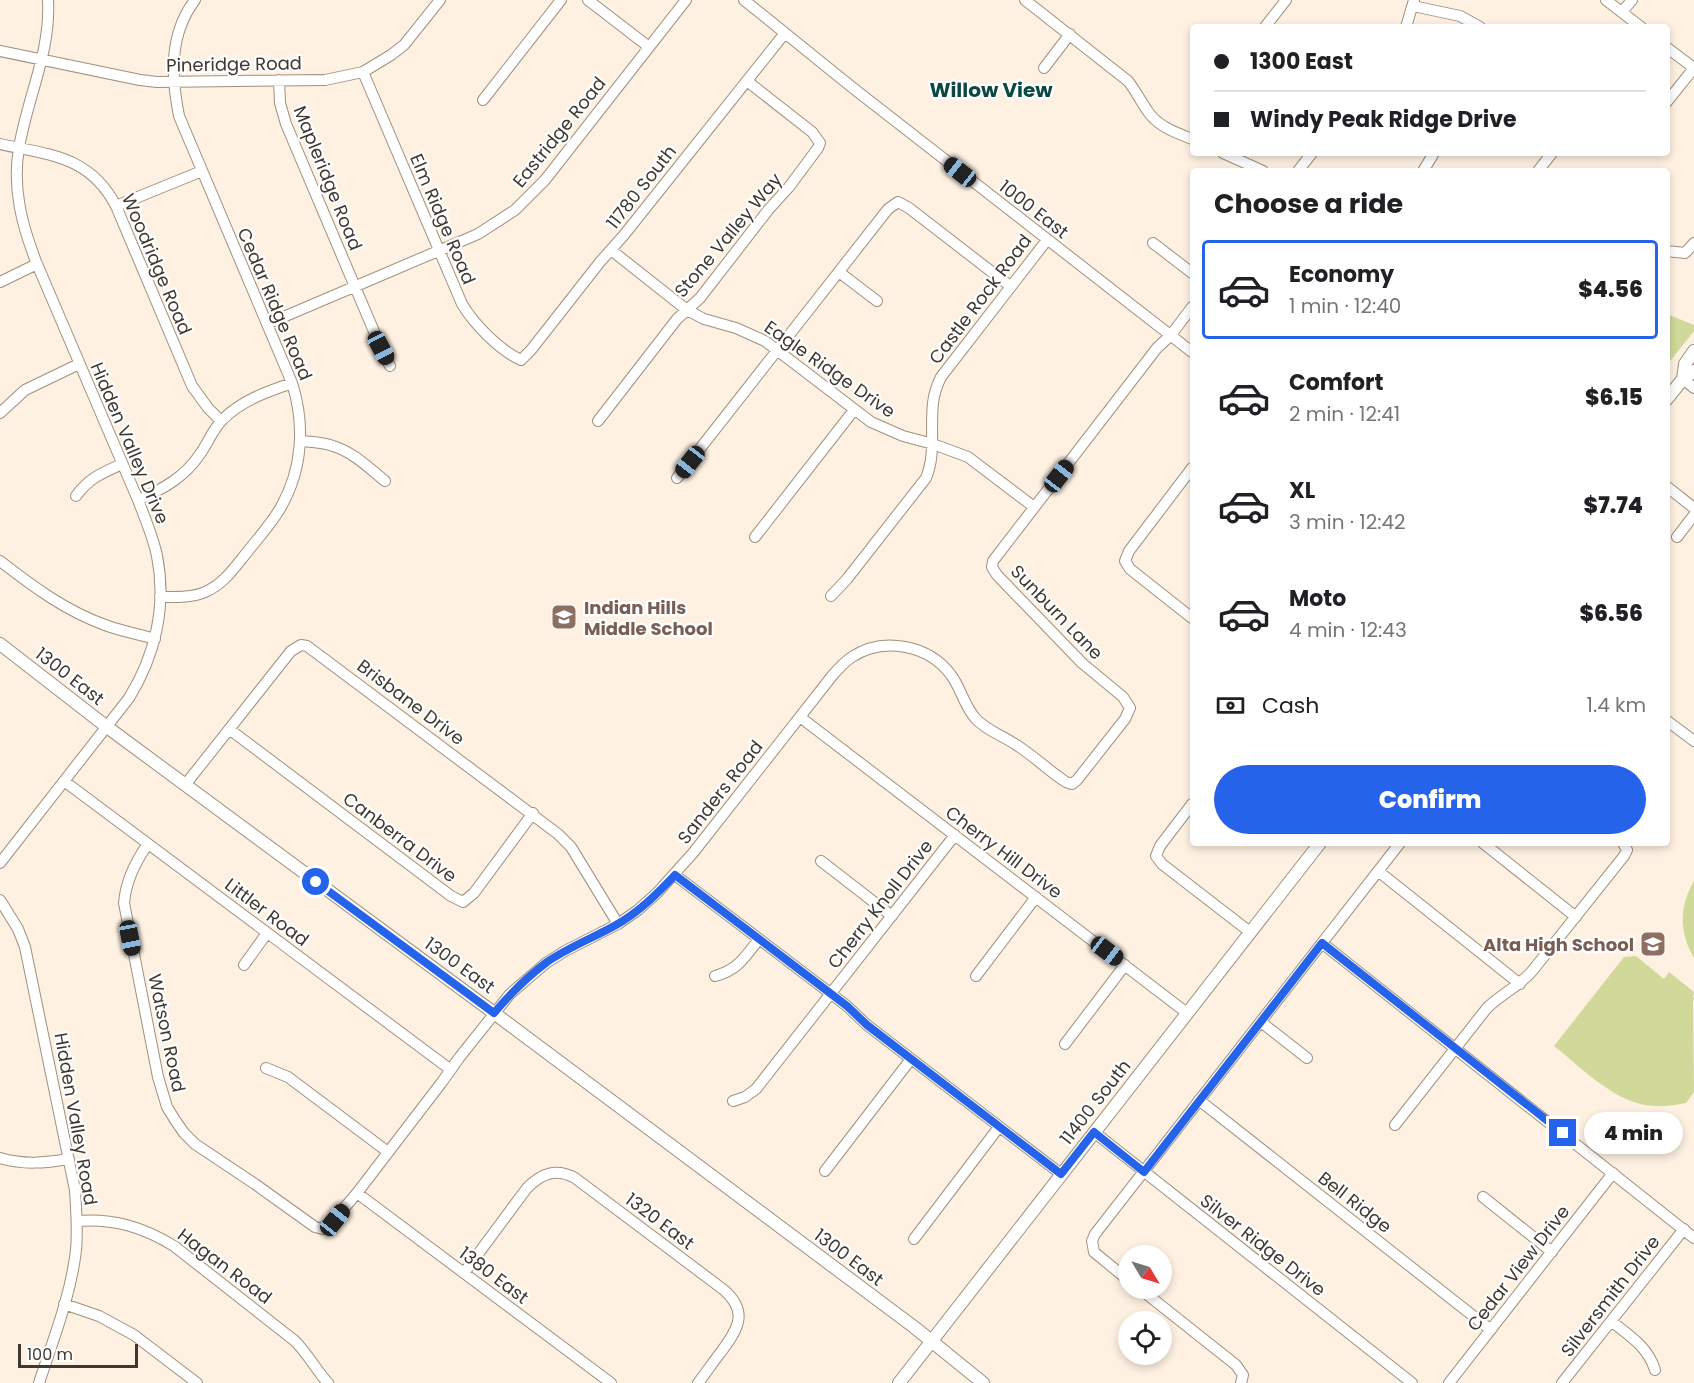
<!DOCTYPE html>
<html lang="en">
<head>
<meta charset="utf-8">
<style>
  body { margin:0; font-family:Poppins,sans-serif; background:#f6f6f6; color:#202124; height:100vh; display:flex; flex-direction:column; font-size:22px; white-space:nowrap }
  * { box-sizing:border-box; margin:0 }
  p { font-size:20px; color:#757577 }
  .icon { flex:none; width:33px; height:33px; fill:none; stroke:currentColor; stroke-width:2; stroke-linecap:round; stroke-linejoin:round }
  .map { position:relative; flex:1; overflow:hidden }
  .sheet { position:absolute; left:1190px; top:168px; width:480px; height:678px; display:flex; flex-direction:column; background:#fff; border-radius:6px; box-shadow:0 3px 9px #0003 }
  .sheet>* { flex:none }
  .guide { position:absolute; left:1190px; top:24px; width:480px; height:132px; border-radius:6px; box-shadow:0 3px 9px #0003; display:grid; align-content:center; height:132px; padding:0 24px; background:#fff }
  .needle { width:39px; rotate:128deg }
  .tools { position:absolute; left:1118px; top:1245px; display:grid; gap:12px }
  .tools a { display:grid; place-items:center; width:54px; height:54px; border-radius:50%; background:#fff; box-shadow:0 3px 9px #0003; font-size:30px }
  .scale { position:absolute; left:18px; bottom:15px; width:120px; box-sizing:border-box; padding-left:6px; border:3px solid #3e3831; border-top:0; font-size:16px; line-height:21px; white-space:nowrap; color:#3e3831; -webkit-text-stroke:4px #fff; paint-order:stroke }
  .end { position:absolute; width:27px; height:27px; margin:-14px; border:8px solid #2563eb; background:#fff; box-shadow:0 0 0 3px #fff }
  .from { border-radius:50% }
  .bubble { position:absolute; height:42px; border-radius:21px; background:#fff; box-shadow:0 3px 9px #0003; font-size:20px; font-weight:800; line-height:42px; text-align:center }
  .car { position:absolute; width:18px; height:36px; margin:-18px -9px; border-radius:8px; box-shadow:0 0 4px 2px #0007; background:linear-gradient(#222 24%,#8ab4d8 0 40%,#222 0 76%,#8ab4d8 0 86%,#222 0) }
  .guide b { display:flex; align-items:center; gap:21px; height:57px; font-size:22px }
  .guide b+b { border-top:2px solid #e0e0e0 }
  .guide i { width:15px; height:15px; background:#202124 }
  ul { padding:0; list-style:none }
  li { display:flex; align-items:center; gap:18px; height:99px; margin:0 12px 9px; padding:0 12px; border:3px solid transparent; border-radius:6px }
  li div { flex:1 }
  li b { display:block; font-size:22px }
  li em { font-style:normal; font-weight:800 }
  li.on { border-color:#2563eb }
  li>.icon { width:54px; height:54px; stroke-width:1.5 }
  h2 { padding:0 24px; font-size:27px; line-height:72px }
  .pay { display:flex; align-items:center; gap:15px; height:66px; padding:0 24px; font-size:22px }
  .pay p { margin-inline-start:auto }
  .primary-button { display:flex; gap:12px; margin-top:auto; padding:12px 24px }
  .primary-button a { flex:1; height:69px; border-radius:36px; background:#2563eb; color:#fff; font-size:24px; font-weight:800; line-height:69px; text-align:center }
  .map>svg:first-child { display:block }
  .green { fill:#d1d99a }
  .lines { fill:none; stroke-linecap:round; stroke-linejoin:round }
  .minor-casing { stroke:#9f907f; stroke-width:12 }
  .major-casing { stroke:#9f907f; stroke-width:14 }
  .minor { stroke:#fff; stroke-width:10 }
  .major { stroke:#fff; stroke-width:12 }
  .route { stroke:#2563eb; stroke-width:8 }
  .labels { text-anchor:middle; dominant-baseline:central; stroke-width:4.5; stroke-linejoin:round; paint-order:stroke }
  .street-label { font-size:18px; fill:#3e3831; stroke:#fff }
  .education-label { font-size:18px; font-weight:bold; fill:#785e54; stroke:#fff; text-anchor:start }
  .neighbourhood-label { font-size:20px; font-weight:bold; fill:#0a4841; stroke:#fff }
</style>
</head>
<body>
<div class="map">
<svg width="1694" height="1383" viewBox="0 0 1694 1383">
  <rect width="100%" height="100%" fill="#fef1e2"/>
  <!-- green -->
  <path class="green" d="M1667,314L1694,325V331L1667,365Z
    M1694,881V958C1679,933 1679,906 1694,881Z
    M1636,956L1664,979L1669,972L1694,992L1693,997L1694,998L1693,1002L1694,1092L1686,1103C1675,1105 1664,1107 1653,1106C1616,1104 1582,1068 1554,1046L1624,957Z"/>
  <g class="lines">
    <!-- minor casing -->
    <g class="minor-casing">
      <path id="minor" d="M588,0L649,47
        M744,0L853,88L1192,352
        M1025,0L1128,81C1136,91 1141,102 1149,113C1159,127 1177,133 1192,139
        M1606,0L1641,27
        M1413,6L1460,16L1480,27
        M1622,12L1632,0
        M1265,27L1286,0
        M1406,27L1414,0
        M1666,47L1694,68
        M0,51L140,80L157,82L325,80L363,72L391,55L404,45L440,0
        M1044,68L1070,34
        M363,72L462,304C474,324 499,350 521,360L531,350L600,262L624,235L785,33
        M279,80L280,103L286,124L381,348L390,366
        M483,100L561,0
        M1666,103L1694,68
        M0,144C50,155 90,156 116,206L192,386L208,408L221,421
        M1223,153L1263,171
        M1298,171L1312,153
        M1423,171L1434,153
        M1538,171L1552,153
        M116,206L202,171
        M1153,243L1192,273
        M611,250L687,310L704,319L736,328L765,341L871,422L903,436L933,444L968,457L1034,507
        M1666,251L1685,253L1694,243
        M839,272L877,301
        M0,282L37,264
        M267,324L478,234L515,210L545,180L686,0
        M1683,379L1694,388
        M0,413L25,390L79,364
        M598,421L677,319L700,298L769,209L789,187L818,148L820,143L812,132L747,81
        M300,441C311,442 323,442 333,446C353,452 369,468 385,481
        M1192,468L1129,551L1125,561L1130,569L1192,618
        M677,478L888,209L898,202L909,208L1010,286
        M1666,486L1694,508
        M76,496C89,478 102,473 122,464
        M138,500C163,489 185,477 200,454C208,443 213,429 223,419C243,400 266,392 292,383
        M755,537L854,410
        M1677,537L1694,515
        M0,561C32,586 66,611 105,625C121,631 138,634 155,639
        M831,596L847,579L926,478C936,454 930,429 933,403C934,394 937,385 941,377L1047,240
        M160,597C175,597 191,598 205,592C224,584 235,567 248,551C259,537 272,523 281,507C303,468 305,424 292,383L179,116C171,76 169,34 195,0
        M800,717L1187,1013
        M1666,720L1694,741
        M229,729L451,896L463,902L474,893L533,813
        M64,781L451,1070
        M185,785L291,651L301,645L307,646L558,834L571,847L618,924
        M1192,804L1160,846L1156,856L1162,864L1250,932
        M1483,843L1576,917
        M148,844C135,862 126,880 124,903L158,1077L167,1107L175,1120L184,1133L195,1144L255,1184L315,1227L323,1229L328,1227L357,1193L442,1082L459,1058L510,994L546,963L565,951L618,924L638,910L657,893L693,853L832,676C838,669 844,662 852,657C883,636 929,645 951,675C961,688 964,706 976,719C987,731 1004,736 1018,746C1035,757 1049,771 1066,782L1072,784L1077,780L1125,719L1130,708L1123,697L1082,663L997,575L992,567L993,561L1157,348L1171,335L1192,307
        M821,861L892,916
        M0,863L129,698C155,656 167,606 157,556C153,537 145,518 138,500L37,264C22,226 12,188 19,148C27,98 51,52 48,0
        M1378,871L1520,984
        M675,875L847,1006L867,1025L1061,1174
        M0,900L18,929L25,947L75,1190C76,1209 78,1230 76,1250C71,1295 53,1340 39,1383
        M1322,943L1694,1238
        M244,965L267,933
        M715,976C738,970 745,957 759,939
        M976,976L1036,897
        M1261,1022L1307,1058
        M1065,1044L1125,965
        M266,1068L288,1077L388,1152
        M1199,1100L1491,1330
        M733,1101L745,1097L756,1089L955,835
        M1395,1125L1487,1008C1501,994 1520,986 1533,970L1624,856L1627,850L1623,843
        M1094,1132L1412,1383
        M0,1158C24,1165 45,1163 69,1159
        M825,1171L911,1059
        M357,1193L611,1383
        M1483,1197L1552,1252
        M77,1221C113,1218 143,1227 174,1246L295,1341C308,1354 316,1370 328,1383
        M914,1239L999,1127
        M464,1273L527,1188C542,1173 556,1168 575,1178L724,1290C749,1312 738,1329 721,1352C713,1362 706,1373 698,1383
        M1128,1280L1094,1252L1092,1241L1095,1234L1400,843
        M1139,1288L1236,1365L1243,1375L1241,1383
        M64,1304L99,1316L134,1335L197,1383
        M1611,1321C1630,1336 1648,1347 1655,1370
        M1449,1383L1613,1173
        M1562,1383L1684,1229"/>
    </g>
    <!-- major casing -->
    <g class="major-casing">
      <path id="major" d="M1683,379L1685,364L1694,351
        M1666,400L1683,379L1694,371
        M0,644L107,727L494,1013L914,1327L983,1383
        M899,1383L1320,843"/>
    </g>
    <!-- minor -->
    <use href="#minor" class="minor"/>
    <!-- major -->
    <use href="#major" class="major"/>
  </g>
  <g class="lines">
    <!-- route -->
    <path class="route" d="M316,882L494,1013C510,994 527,977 547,962C569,947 593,938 616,925C639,912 657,894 675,875L847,1006L867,1025L1061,1174L1094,1132L1144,1172L1322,943L1563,1133"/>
  </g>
  <!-- icons -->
  <defs>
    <g id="school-square" transform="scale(1.35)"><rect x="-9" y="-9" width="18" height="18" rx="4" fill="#8d6e63" stroke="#fff"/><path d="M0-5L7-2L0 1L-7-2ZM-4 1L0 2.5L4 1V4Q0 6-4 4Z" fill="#fff"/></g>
  </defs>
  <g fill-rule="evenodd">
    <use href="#school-square" x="564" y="617"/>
    <use href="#school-square" x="1653" y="944"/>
  </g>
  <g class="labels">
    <!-- street labels -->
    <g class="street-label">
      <text transform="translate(234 64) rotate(-1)">Pineridge Road</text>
      <text transform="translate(559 132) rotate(-51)">Eastridge Road</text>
      <text transform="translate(328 178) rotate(68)">Mapleridge Road</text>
      <text transform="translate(641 187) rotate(-52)">11780 South</text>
      <text transform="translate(1034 209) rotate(38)">1000 East</text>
      <text transform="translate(443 219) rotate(67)">Elm Ridge Road</text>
      <text transform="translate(728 235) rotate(-50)">Stone Valley Way</text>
      <text transform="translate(157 264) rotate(67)">Woodridge Road</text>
      <text transform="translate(980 299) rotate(-53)">Castle Rock Road</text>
      <text transform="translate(275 304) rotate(67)">Cedar Ridge Road</text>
      <text transform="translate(830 369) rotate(35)">Eagle Ridge Drive</text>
      <text transform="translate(130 443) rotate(67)">Hidden Valley Drive</text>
      <text transform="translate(1057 612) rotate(46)">Sunburn Lane</text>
      <text transform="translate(70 676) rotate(38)">1300 East</text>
      <text transform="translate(411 702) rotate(37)">Brisbane Drive</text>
      <text transform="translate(720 792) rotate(-52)">Sanders Road</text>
      <text transform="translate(400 837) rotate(37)">Canberra Drive</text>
      <text transform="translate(1004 852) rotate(37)">Cherry Hill Drive</text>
      <text transform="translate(880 904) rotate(-52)">Cherry Knoll Drive</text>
      <text transform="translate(267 912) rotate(37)">Littler Road</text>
      <text transform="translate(460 965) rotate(36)">1300 East</text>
      <text transform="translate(167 1033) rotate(78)">Watson Road</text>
      <text transform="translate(1095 1102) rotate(-52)">11400 South</text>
      <text transform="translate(76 1119) rotate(80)">Hidden Valley Road</text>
      <text transform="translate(1355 1202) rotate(38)">Bell Ridge</text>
      <text transform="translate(660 1221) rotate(37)">1320 East</text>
      <text transform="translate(1263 1245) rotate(38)">Silver Ridge Drive</text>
      <text transform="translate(849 1257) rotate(37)">1300 East</text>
      <text transform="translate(225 1266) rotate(37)">Hagan Road</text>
      <text transform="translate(1518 1268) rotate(-52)">Cedar View Drive</text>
      <text transform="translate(494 1275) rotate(37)">1380 East</text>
      <text transform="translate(1610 1296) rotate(-52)">Silversmith Drive</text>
    </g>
    <!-- education labels -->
    <g class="education-label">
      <text x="584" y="607">Indian Hills<tspan x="584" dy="21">Middle School</tspan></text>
      <text x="1634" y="944" text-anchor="end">Alta High School</text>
    </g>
    <!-- neighbourhood labels -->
    <g class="neighbourhood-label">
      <text x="991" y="90">Willow View</text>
    </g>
  </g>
</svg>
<div class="tools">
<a><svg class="needle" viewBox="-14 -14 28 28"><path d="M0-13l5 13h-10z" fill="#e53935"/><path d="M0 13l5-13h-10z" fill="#757577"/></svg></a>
<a><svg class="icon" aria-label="locate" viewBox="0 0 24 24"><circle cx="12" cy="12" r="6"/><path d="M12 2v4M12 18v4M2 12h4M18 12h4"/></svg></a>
</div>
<div class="scale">100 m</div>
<i class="end from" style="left:316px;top:882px"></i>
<i class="end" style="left:1563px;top:1133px"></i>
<div class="bubble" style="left:1584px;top:1112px;width:99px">4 min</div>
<i class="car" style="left:960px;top:172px;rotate:308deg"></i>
<i class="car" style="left:381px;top:348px;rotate:152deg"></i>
<i class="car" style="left:690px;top:462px;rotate:218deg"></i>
<i class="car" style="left:1059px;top:476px;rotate:38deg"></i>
<i class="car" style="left:130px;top:938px;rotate:169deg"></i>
<i class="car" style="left:1107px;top:951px;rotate:127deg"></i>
<i class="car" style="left:335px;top:1220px;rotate:39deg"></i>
<div class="guide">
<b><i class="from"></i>1300 East</b>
<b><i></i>Windy Peak Ridge Drive</b>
</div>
<section class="sheet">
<h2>Choose a ride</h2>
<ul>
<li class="on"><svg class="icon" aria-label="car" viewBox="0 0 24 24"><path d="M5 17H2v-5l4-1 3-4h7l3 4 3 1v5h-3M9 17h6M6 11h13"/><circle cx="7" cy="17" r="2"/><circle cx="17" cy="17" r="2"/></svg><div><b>Economy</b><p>1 min · 12:40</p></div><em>$4.56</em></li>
<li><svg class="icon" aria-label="car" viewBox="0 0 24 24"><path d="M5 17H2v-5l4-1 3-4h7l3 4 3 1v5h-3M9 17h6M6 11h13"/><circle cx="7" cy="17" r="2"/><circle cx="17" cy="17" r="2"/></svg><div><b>Comfort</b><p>2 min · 12:41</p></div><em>$6.15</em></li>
<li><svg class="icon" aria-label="car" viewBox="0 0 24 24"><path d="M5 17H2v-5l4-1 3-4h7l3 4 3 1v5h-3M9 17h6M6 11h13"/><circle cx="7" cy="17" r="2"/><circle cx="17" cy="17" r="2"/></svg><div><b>XL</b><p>3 min · 12:42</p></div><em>$7.74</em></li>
<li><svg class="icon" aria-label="car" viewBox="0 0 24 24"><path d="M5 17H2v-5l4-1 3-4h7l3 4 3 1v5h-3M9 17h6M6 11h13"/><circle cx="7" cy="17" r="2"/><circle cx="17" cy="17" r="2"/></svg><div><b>Moto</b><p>4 min · 12:43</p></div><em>$6.56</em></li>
</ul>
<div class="pay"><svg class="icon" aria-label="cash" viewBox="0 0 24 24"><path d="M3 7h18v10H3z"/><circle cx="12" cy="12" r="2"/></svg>Cash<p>1.4 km</p></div>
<div class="primary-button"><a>Confirm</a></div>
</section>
</div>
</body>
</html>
